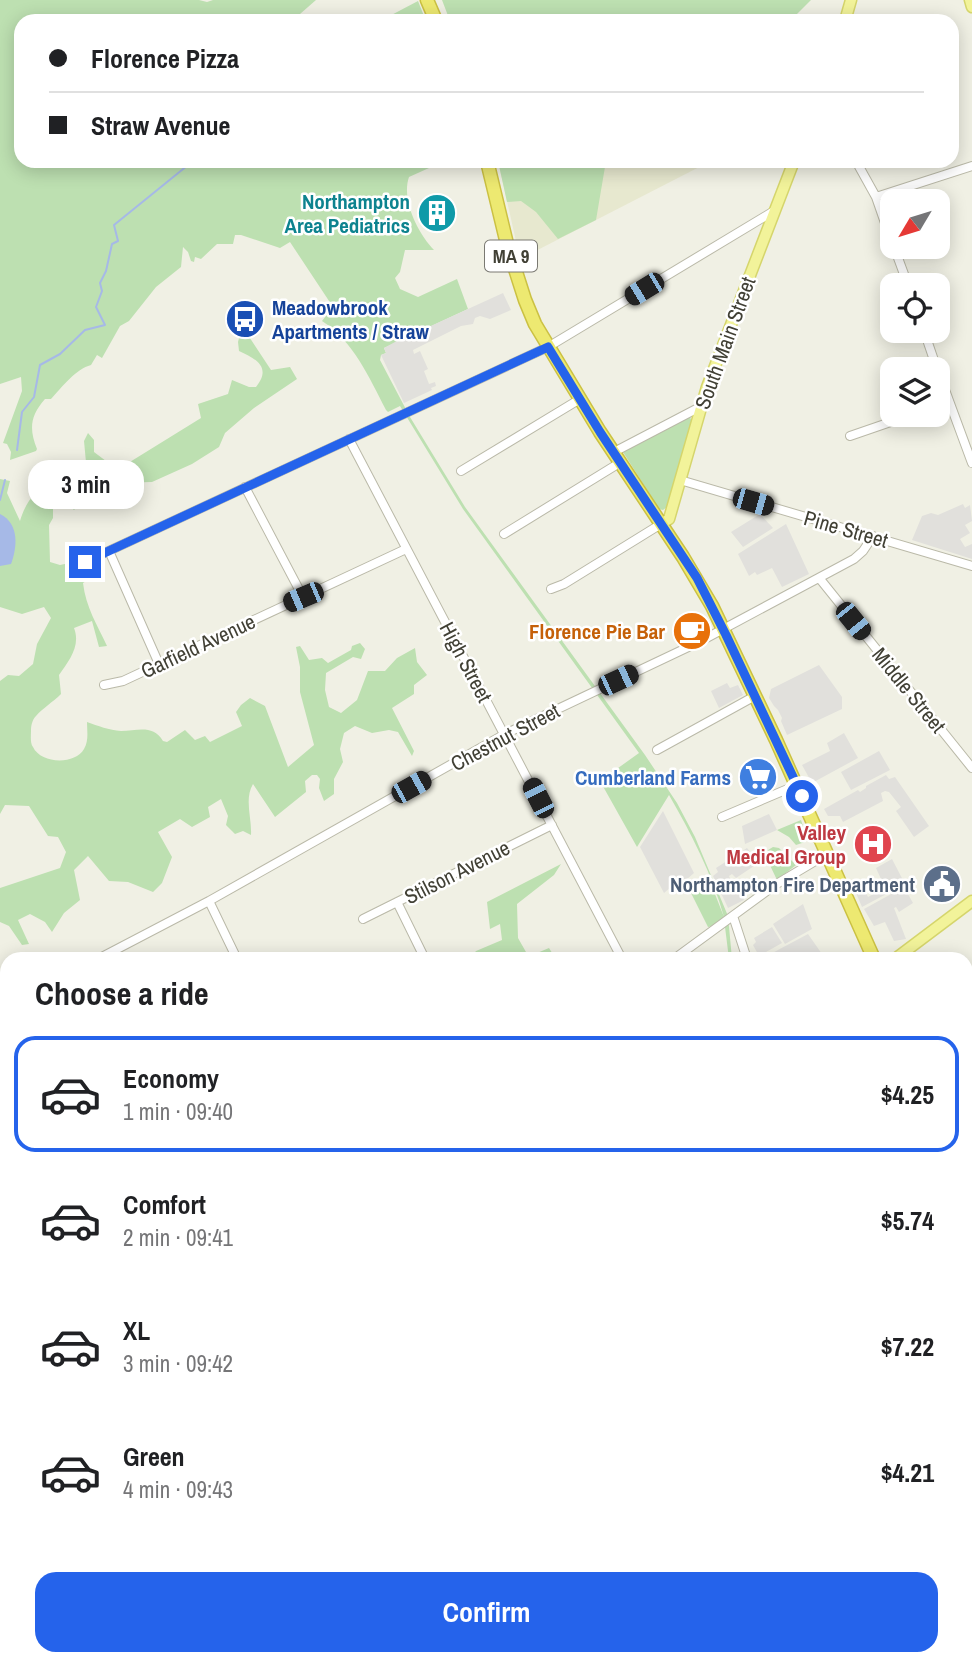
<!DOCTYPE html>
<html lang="en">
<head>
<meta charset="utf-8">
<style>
  body { margin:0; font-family:"Archivo Narrow",sans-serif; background:#f6f6f6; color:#202124; height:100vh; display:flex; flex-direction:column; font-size:26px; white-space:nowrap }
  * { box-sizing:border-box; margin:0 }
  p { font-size:23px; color:#757577 }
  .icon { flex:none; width:38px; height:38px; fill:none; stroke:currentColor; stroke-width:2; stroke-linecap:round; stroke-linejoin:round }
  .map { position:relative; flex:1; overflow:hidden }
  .details { position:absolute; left:0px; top:952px; width:973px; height:714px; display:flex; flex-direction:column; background:#fff; border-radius:21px 21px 0 0; box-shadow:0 4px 18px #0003 }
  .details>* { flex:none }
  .top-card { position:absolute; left:14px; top:14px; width:945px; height:154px; border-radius:21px; box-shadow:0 4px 18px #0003; display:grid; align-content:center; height:154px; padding:0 35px; background:#fff }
  .needle { width:46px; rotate:232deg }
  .fabs { position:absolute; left:880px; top:189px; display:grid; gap:14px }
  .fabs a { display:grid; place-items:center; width:70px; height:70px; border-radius:14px; background:#fff; box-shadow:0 4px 18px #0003; font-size:35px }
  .end { position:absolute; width:32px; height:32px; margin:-16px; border:9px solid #2563eb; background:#fff; box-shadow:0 0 0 4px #fff }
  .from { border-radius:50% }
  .bubble { position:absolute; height:49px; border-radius:21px; background:#fff; box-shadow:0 4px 18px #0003; font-size:23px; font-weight:700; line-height:49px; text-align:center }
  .car { position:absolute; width:21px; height:42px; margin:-21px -10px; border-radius:9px; box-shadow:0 0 5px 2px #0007; background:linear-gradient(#222 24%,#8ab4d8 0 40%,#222 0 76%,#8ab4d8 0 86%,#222 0) }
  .top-card b { display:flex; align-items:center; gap:24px; height:66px; font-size:26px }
  .top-card b+b { border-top:2px solid #e0e0e0 }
  .top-card i { width:18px; height:18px; background:#202124 }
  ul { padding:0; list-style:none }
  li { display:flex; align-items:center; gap:21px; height:116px; margin:0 14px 10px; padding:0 21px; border:4px solid transparent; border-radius:21px }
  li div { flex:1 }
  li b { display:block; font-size:26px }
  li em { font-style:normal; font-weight:700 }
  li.on { border-color:#2563eb }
  li>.icon { width:63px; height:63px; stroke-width:1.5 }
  h2 { padding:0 35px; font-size:32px; line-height:84px }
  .primary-button { display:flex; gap:14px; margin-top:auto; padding:14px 35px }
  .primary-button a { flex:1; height:80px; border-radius:21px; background:#2563eb; color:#fff; font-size:28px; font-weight:700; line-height:80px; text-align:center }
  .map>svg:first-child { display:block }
  .education { fill:#e7e8cf }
  .green { fill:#bde0b1 }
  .parking { fill:#e1e0dc }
  .water { fill:#a6b9e7 }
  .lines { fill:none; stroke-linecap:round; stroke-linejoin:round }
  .stream { stroke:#a6b9e7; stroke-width:2 }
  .minor-casing { stroke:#bab9a8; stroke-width:10 }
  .major-casing { stroke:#d5d56c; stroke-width:13 }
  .highway-casing { stroke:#cbc143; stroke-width:15 }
  .minor { stroke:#fff; stroke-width:8 }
  .major { stroke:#f2f39a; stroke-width:10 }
  .highway { stroke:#ede971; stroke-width:12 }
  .route { stroke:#2563eb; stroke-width:9 }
  .labels { text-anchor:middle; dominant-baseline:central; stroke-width:5; stroke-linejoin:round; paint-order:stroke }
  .shield { fill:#fff; stroke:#7a7972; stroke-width:2 }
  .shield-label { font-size:19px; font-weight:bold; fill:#414035 }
  .culture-label { font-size:21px; font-weight:bold; fill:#0d838f; stroke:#fff; text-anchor:end }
  .transit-label { font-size:21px; font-weight:bold; fill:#164399; stroke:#fff; text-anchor:start }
  .street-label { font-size:21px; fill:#414035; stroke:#fff }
  .food-label { font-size:21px; font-weight:bold; fill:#c56008; stroke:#fff; text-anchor:end }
  .shop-label { font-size:21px; font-weight:bold; fill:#366cbe; stroke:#fff; text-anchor:end }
  .health-label { font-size:21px; font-weight:bold; fill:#be3a42; stroke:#fff; text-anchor:end }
  .service-label { font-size:21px; font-weight:bold; fill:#4e5e75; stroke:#fff; text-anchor:end }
</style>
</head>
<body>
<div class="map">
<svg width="972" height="1666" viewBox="0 0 972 1666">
  <rect width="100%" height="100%" fill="#f0f0e4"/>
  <!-- education -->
  <path class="education" d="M498,161H711L520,259Z"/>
  <!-- green -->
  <path class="green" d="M0,0H199L207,2L213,0H316L292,21H21V161H434L430,163L429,168L409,177C401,200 418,233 434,250H405L400,272L395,278L400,289L418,297L457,279L468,309L384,348L386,353L381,355L380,360L410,417L465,507L645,755L677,803L695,837L728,916L732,959H729L724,919L714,926L708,927L689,889L690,885L699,889L711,884L724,917C712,874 691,833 669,795L637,847L600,781L639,753L463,509L400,406L388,412L386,410C369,377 354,342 322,321L333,307L290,242L280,248L241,235H235L233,244H217L201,259L195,257L194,262L191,261L188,252L183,247L181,267L156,287L129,321L120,326L102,358L97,355L91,365C76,369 62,387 51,399H45C30,416 29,429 37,449L36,451L10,460L11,452L7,444L3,443L22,391L21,377L0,384Z
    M442,0H811L790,21H450Z
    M418,1L426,21H380Z
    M498,161H606L596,220L558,239L536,212L521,201L507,202Z
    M242,326L271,370L290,367L297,379L254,408L225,433L219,447L192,464L152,482L119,483L107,472L76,488L82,501L74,510L65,501L53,509V518L49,525L50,562L60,565L74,562L102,571L83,583C86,608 97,624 107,646L99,647L92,621L74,628C81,646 69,661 59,675L61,694C53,702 43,708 36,716C32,720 31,726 31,731C31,736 30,743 33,747C41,764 75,765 84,749C89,741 87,731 87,722C98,726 109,730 121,731C137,731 153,724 163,741L167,742L185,730L195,740L205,736L210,742L242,726L236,712L241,705L250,698L265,706L288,767L314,745L300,692V667L296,647L300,646L309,660L322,658L328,663L351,650L352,646L360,643L365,649L361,659L353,657L326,673L325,690L329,707L341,713L357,700L368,671H385L397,658L415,648L417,662L427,675L414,685V694L392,708L414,751L412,756L398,732L389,730L372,733L355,726L344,733L340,749L343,762L334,779V794L324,801L319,788L320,779L317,775H312L305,781L306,792L275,817L253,784C244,799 252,818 251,835L243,831L235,834L226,825L228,816L221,799L208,807L210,817L192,827L180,819L158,832L172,857L162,883L153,892L128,882L109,881L88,856L74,870L80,900L64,913L52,932L45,922L30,914L18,920L29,944L22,945L9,926L0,922V888L60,868L66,852L58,837L48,836L29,806L5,805L0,814V681L8,675L19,676L33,664L37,644L51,618L44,607L22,614L0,607V479L10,481L7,493L20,521C33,478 55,492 87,473L84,441L88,433L94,440V452L106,461L125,465L201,418L198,404L228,394L232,380L249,387H256C272,367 256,359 239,351L238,342Z
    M690,417L692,422L667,507L663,510L659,509L623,452Z
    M801,820L804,829L801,833L805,837V842L796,845L789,837L777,830Z
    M773,847L779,848L796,865L777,880L766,857L768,850Z
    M561,864L554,875L517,904L518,938L526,952L537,953L549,948L556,959H484L483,957L469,959L476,951L502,940L500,924L490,929L487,902Z
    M0,1534L7,1542V1580L0,1585Z
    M518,1659H644L643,1666H519Z"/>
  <!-- parking -->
  <path class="parking" d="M503,293L511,310L490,319L480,316L475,318L473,324L461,326L413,350L414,354L420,351L428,369L424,371L429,384L435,382L436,386L431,388L432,390L404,403L381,355L386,353L384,348L406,336L411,341V335Z
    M963,504L965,508L970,505L972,521L965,525L970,533L960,539L965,547L972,544V559L912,540L922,516L931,513L938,515Z
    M760,514L773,528L743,547L731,532Z
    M786,524L809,574L782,587L772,568L757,575L755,572L749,576L738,554Z
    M819,665L842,697V709L787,735L781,721L782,718L778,710L774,706L769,698L771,689Z
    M727,683L730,688L738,685L743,695L719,708L711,691Z
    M844,733L858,758L812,783L802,765L830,751L827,743Z
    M879,751L890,770L851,790L841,772Z
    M886,775L889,779L895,777L929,826L914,837L896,811L901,807L889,792L885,791L881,793L883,801L843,822L840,816H828L824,809L858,790L860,792L866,788V786Z
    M663,811L694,873L678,887H671L664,893L640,847Z
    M769,814L777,830L745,844L742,826Z
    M747,848L751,853L754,851L757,857L754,859L757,864L736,878L732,874L729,876L731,881L736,880L744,900L728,908L713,876L718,872L716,868Z
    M892,859L905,884L862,907L856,893L864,889L868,897L885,888L876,868Z
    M904,887L913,903L899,912L896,907L894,908L906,939L894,941L885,922L874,926L864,909Z
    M803,904L812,929L785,944L773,924Z
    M772,927L782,943L759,956L753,945L756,942L754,938Z
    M808,934L822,954L814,959H761Z"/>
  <!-- water -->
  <path class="water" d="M0,514C20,524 17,548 11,564L0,566Z"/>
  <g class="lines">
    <!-- stream -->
    <path class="stream" d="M224,161H227
      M17,450L22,412L34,397L40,365L60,354L85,330L105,325L96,307L102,291L100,283L106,271L112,244L118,241L114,225L193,161
      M0,500L5,480"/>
    <!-- minor casing -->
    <g class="minor-casing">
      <path id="minor" d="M856,161L876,197L892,243
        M876,197L972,166
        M894,247L908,285
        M924,331L937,369
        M938,371L972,463
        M938,405L949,401
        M850,436L911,415
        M349,439L622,959
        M614,452L702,406
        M461,471L580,399
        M680,480L972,566
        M245,487L303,597
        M504,534L621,462
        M109,551L159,664
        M85,562L548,347L774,211
        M820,579L972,768
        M551,589L564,584L661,524
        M104,685L123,681L406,549
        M657,750L755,696
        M722,817L797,785
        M209,901L237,959
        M397,902L425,959
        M733,916L747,959
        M363,919L552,825
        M98,959L209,901L505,734L699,642L854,559L863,551L873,536
        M674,959L775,885L827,854
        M0,1003L7,1000
        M0,1154L7,1151
        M966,1164L972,1167
        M966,1258L972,1246
        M0,1298L7,1295
        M0,1486L7,1482
        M189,1666L198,1659
        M397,1666L405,1659"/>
    </g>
    <!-- major casing -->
    <g class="major-casing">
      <path id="major" d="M970,0L972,7
        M845,21L851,0
        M661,524L669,519L707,387L794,161
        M895,959L972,901
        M966,1062L972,1065
        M0,1518L7,1526
        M0,1592L7,1588
        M132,1659L138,1666"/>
    </g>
    <!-- highway casing -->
    <g class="highway-casing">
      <path id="highway" d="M427,0L436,21
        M487,161L507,244L525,300L535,324L600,432L683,557L712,606L776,740L874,959
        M742,1666L743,1659"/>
    </g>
    <!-- minor -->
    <use href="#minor" class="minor"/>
    <!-- major -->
    <use href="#major" class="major"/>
    <!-- highway -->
    <use href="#highway" class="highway"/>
  </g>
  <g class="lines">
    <!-- route -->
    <path class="route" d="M85,562L548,347L600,432L697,578L726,635L802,796"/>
  </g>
  <!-- icons -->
  <defs>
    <g id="building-disc" transform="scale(2.0125)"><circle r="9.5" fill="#0f9aa8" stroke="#fff"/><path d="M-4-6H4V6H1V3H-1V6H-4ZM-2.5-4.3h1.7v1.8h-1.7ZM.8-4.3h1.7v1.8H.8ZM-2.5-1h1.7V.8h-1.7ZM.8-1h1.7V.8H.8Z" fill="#fff"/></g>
    <g id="bus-disc" transform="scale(2.0125)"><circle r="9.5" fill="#1a4fb4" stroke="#fff"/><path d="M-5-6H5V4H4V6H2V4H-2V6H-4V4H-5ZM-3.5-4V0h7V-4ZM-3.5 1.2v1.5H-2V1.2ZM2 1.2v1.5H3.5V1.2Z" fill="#fff"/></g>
    <g id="cafe-disc" transform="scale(2.0125)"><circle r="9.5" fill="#e8710a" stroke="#fff"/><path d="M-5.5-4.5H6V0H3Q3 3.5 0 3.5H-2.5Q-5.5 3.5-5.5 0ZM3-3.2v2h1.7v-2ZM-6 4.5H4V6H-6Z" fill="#fff"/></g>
    <g id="supermarket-disc" transform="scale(2.0125)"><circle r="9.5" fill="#3f7fe0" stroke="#fff"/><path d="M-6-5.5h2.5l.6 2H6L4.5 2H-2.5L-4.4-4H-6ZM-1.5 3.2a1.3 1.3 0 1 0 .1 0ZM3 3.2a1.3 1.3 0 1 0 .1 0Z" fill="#fff"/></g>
    <g id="hospital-disc" transform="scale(2.0125)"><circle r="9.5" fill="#e0444e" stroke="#fff"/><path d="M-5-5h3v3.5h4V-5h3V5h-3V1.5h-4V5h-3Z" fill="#fff"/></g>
    <g id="civic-disc" transform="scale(2.0125)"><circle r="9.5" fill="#5c6f8a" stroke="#fff"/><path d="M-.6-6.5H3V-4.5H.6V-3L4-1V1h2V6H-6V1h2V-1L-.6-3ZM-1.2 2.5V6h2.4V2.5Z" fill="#fff"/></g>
  </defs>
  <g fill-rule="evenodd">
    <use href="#building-disc" x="437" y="213"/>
    <use href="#bus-disc" x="245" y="319"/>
    <use href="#cafe-disc" x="692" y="631"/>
    <use href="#supermarket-disc" x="758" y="777"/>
    <use href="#hospital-disc" x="873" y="844"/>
    <use href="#civic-disc" x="942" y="884"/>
  </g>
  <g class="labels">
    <!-- shield labels -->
    <rect class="shield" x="485" y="240.5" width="52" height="31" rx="5"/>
    <g class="shield-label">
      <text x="511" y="256">MA 9</text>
    </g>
    <!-- culture labels -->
    <g class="culture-label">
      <text x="410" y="201">Northampton<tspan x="410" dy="24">Area Pediatrics</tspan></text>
    </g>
    <!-- transit labels -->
    <g class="transit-label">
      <text x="272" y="307">Meadowbrook<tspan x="272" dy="24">Apartments / Straw</tspan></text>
    </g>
    <!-- street labels -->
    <g class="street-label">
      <text transform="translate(725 343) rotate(-70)">South Main Street</text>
      <text transform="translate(846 529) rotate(16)">Pine Street</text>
      <text transform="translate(198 646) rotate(-25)">Garfield Avenue</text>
      <text transform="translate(466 662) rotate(62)">High Street</text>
      <text transform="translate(909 690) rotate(51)">Middle Street</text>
      <text transform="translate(505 737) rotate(-28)">Chestnut Street</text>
      <text transform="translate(457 872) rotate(-27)">Stilson Avenue</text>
    </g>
    <!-- food labels -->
    <g class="food-label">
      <text x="665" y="631">Florence Pie Bar</text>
    </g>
    <!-- shop labels -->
    <g class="shop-label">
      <text x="731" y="777">Cumberland Farms</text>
    </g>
    <!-- health labels -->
    <g class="health-label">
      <text x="846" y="832">Valley<tspan x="846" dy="24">Medical Group</tspan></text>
    </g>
    <!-- service labels -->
    <g class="service-label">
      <text x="915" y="884">Northampton Fire Department</text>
    </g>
  </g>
</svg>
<div class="fabs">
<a><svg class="needle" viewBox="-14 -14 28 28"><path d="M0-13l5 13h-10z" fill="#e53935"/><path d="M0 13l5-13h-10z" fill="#757577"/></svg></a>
<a><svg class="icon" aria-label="locate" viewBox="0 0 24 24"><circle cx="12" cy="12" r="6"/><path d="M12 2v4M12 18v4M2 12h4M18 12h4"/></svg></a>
<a><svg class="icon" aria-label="layers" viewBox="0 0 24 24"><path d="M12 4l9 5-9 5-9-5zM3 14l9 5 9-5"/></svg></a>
</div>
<i class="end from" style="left:802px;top:796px"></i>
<i class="end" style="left:85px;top:562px"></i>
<div class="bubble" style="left:28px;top:460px;width:116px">3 min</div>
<i class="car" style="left:644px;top:289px;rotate:239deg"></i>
<i class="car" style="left:753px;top:502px;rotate:106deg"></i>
<i class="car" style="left:303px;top:597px;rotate:247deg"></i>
<i class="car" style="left:853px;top:621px;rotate:141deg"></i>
<i class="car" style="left:618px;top:680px;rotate:65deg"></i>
<i class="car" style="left:411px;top:787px;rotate:61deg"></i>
<i class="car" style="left:538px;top:798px;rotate:333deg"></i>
<div class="top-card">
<b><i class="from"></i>Florence Pizza</b>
<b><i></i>Straw Avenue</b>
</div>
<section class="details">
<h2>Choose a ride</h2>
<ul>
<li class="on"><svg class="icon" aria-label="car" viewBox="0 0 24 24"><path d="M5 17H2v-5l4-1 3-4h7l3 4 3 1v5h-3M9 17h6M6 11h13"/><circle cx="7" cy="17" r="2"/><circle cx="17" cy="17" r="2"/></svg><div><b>Economy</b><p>1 min · 09:40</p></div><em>$4.25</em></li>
<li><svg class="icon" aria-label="car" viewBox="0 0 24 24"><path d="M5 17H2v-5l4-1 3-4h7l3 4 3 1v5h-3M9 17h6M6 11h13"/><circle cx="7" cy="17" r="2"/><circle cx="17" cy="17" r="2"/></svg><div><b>Comfort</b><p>2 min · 09:41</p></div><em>$5.74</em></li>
<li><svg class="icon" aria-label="car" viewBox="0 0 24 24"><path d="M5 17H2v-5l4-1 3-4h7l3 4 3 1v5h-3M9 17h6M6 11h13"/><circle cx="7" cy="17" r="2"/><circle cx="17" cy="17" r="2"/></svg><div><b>XL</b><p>3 min · 09:42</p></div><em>$7.22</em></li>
<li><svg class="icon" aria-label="car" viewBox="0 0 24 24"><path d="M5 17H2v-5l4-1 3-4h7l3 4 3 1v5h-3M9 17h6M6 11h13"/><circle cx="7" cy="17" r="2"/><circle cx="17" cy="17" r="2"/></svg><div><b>Green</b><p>4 min · 09:43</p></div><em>$4.21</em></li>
</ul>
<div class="primary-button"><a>Confirm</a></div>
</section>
</div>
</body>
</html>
